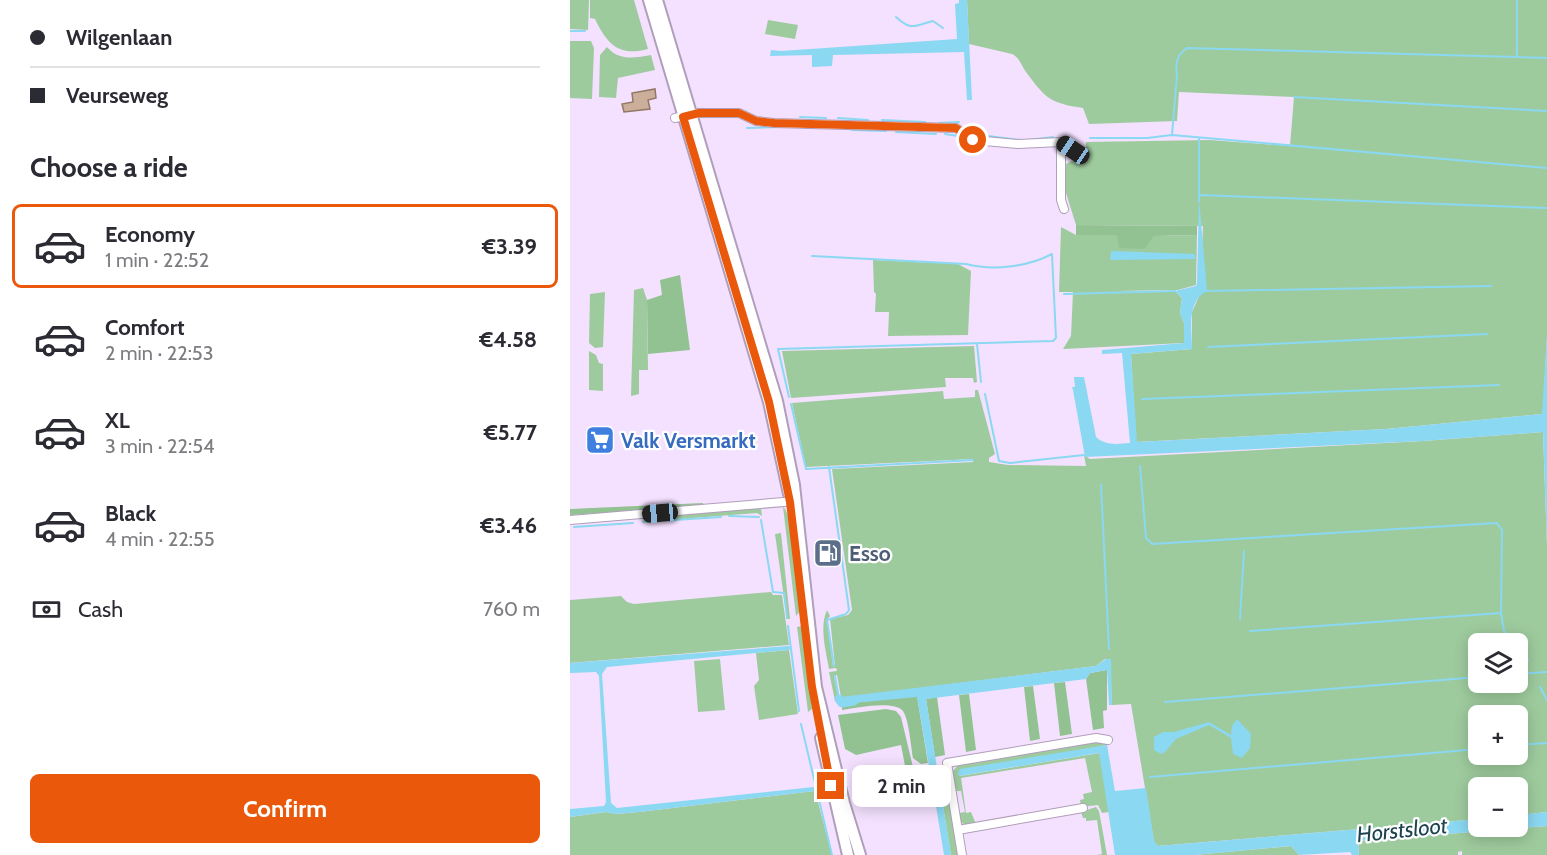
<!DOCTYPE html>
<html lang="en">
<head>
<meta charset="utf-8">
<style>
  body { margin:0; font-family:Cabin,sans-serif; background:#f7f7f7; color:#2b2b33; height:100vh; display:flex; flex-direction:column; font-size:22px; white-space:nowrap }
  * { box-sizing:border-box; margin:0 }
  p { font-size:20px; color:#7c7c81 }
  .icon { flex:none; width:33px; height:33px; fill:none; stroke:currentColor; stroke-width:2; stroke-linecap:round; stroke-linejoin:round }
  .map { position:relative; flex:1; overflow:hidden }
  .sheet { display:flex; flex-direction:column; background:#fff; width:570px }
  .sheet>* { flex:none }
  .guide { display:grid; align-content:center; height:132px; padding:0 30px; background:#fff }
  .tools { position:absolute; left:898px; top:633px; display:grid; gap:12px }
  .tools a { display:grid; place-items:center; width:60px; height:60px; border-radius:9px; background:#fff; box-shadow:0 3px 15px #0003; font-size:30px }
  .end { position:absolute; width:27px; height:27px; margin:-14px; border:8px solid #ea580c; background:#fff; box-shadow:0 0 0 3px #fff }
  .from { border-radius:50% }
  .bubble { position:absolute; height:42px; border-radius:9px; background:#fff; box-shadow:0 3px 15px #0003; font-size:20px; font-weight:800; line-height:42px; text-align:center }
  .car { position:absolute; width:18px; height:36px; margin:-18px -9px; border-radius:8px; box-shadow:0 0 4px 2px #0007; background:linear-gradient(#222 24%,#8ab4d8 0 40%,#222 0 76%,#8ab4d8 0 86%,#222 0) }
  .guide b { display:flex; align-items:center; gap:21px; height:57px; font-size:22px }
  .guide b+b { border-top:2px solid #e1e1e2 }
  .guide i { width:15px; height:15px; background:#2b2b33 }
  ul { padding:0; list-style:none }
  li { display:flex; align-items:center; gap:18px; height:84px; margin:0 12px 9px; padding:0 18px; border:3px solid transparent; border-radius:9px }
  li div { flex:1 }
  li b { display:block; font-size:22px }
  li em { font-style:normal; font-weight:800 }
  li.current { border-color:#ea580c }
  li>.icon { width:54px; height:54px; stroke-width:1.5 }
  h2 { padding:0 30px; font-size:27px; line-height:72px }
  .pay { display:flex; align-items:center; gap:15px; height:66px; padding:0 30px; font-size:22px }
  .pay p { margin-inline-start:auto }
  .cta { display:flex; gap:12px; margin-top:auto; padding:12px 30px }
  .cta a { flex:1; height:69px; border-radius:9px; background:#ea580c; color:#fff; font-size:24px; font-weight:800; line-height:69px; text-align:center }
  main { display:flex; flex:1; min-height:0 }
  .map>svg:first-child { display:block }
  .green { fill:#9ecb9e; fill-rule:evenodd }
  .forest { fill:#92c292 }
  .water { fill:#8bd8f2 }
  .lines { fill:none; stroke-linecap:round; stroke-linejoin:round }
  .stream { stroke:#8bd8f2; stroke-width:2 }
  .canal { stroke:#8bd8f2; stroke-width:9 }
  .building { fill:#ccaf9b; stroke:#927764; stroke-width:1.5 }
  .street-casing { stroke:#b09eba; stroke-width:10 }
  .secondary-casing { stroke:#b09eba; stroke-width:14 }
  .street { stroke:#fff; stroke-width:8 }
  .secondary { stroke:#fff; stroke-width:10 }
  .route { stroke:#ea580c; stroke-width:8 }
  .labels { text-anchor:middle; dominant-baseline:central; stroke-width:4.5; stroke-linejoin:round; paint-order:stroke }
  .shop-label { font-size:21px; font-weight:bold; fill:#366cbe; stroke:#fff; text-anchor:start }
  .service-label { font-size:21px; font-weight:bold; fill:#4e5e75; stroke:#fff; text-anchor:start }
  .water-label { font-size:22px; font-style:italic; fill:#1e424e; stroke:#fff }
</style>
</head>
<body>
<main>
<section class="sheet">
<div class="guide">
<b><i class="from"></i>Wilgenlaan</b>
<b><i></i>Veurseweg</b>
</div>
<h2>Choose a ride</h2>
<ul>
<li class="current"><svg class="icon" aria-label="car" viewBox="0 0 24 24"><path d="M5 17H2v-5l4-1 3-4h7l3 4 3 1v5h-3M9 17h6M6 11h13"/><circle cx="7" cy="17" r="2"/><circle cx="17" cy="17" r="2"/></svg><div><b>Economy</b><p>1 min · 22:52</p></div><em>€3.39</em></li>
<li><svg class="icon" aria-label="car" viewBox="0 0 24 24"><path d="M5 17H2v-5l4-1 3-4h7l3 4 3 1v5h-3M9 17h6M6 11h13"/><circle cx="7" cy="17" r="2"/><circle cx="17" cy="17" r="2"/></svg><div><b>Comfort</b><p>2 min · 22:53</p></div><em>€4.58</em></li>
<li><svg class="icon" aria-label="car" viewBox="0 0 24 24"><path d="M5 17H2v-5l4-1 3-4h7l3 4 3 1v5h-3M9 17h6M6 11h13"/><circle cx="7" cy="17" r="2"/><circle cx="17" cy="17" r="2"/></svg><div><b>XL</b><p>3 min · 22:54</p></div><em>€5.77</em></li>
<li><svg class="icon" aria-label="car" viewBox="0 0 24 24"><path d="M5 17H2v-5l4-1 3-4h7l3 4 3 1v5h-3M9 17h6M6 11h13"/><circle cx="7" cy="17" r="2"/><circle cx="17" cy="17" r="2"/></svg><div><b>Black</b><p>4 min · 22:55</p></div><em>€3.46</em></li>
</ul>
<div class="pay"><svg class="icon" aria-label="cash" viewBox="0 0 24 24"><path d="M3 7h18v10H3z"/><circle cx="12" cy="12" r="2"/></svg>Cash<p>760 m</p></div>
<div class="cta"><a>Confirm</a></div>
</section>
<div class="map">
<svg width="977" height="855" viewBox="0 0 977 855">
  <rect width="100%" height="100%" fill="#f4e1ff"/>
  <!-- green -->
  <path class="green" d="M0,0H19L18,30L0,29Z
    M20,0H64L78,49C49,57 37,44 25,19L20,18Z
    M397,0H977V336L973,414L816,429L566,442L561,354L622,349V312L630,294L633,226L506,225L496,193V164C509,156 516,162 516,142L640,140L720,146L724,97L609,92L607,121L519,124L513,108C480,103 476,99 456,72C451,65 450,58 442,54L399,44Z
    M198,20L228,25L225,39L195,34Z
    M0,41H21L24,48L22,99L0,98Z
    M37,47C49,61 64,58 81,55L85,70L48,78L46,98L29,97L30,55Z
    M491,227L506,235H548L550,248L584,236L627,235L626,285L608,290L548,291L606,292L612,298L610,313L614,323V343L493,349L501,336L503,292H489Z
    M303,260L388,264L401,271L398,335L318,336L319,312H305L306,294L304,292Z
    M73,288L77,300L78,370H69V394L61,396L64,290Z
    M35,292L33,347L25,348L19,343L20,294Z
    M404,346L407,382L404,383L403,378H375L376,387L221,398L212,351Z
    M19,351L26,355L29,363L33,364V391L19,390Z
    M405,390H408L425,454L419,458V462L438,465L516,466L514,455L520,459L853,441L973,432L977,546V812L948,815V788H909V819L588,846L584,842L561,704L542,705L540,659H535L526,666L278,697H271L267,675L264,676L269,701H265L259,672L267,671L266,668L259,669C256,650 249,628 257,610L260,616L257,620L263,666H265L260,619L278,615L282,610L262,469L403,462V459L236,467L222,403L373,391L374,399L405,397ZM909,644H948V682H909ZM909,716H948V754H909Z
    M213,507C224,513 228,594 230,611L226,616Z
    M191,508L192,516L187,513L72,522L77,517Z
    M211,533L220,619H217L205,534Z
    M201,592L203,595H212L219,645L0,663V600L51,596L57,602L64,604Z
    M232,626L242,709L238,712L227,627Z
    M219,650L228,714L189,720L184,686L189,680L186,653Z
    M150,659L155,710L128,712L124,661Z
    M524,741L536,742L537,745L388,773L390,776L530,753L539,812L532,813L528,805L511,807L510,800L514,799L513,794L522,792L515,758L391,778L396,813L401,812L406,824L396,825L390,822L389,813L395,812L391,791H385L382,772L389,764Z
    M372,768L375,770L389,855H381L367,769Z
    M245,791L262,855H0V817L36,812L46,814L69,812Z
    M526,807L529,811L537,855H527L532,854L527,820L516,821V818H513L511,812Z
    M977,826V855H892V851L888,852V855H789L788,841Z
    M721,846L729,855H624Z"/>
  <!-- forest -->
  <path class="forest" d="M506,225L627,226V235L584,236L574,249L549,248L547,235H506Z
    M110,275L120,350L78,354L77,300L92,295L90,280Z
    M133,503V506L0,515V509Z
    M537,670V710L533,711L534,728L523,730L516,679L520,673Z
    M495,682L502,734L490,736L484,683Z
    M463,686L470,739L460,741L454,687Z
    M399,694L406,750L396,752L389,695Z
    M347,696L358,763L351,764L343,758C341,747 339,720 333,711C324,700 285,708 272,710V704Z
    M367,697L375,755L365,757L356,699Z
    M316,709L326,711L331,717L343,767L356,772L337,776L331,745L286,755L275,749L268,715Z"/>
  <!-- water -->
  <path class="water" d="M389,0H397L402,100H397L394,52L263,55L262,66L242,67V55L200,56L201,50L211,51L387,39L385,4L389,3Z
    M629,198L637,291C616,302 622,329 622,349L561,354L567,442L816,429L972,414L977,334V546L973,432L853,441L515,457L503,390L502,387H505L504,377H514L526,437C536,446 547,444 560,443L552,353L532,354V350L614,343V323L610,313L612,298L605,291L626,286L627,283Z
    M541,251L625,254V259L540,260Z
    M219,646L221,648L219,650L37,667L32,674L41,803L47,808L244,787L247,789L245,791L69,812L46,814L35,812L0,817V809L34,806L36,802L29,676L26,672L0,673V663Z
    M536,659H541L542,705H539L537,670L520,673L516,679L356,699L381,855H374L363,788H360L359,779L361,778L347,697L272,704L271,697L526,666Z
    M667,719L681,734L680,748L672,758L663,754L661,738L639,725L606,739L595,752L591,754L584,750V737L593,732H604L639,722L661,735L662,726Z
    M537,745L545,791L576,788L584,841L588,846L909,819V826H948V815L977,812V826L788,841L789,855H782L780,852L729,855L721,846L624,855H545L529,753L389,776L388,773L390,769Z"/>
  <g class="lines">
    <!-- stream -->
    <path class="stream" d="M326,17C342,32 345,25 363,21L373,28
      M0,31H15
      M947,57L977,58
      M724,97L977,111
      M230,117L256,118
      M268,118L298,120
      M312,120L355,122
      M369,123L389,122
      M177,128L209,127
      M234,128H246
      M282,130L316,131
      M326,132L366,134
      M375,134L388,136
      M402,134L450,140
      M602,135L977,168
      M520,138H577L602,135L607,75C605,63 607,55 617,48L947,57V0
      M629,138V201
      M459,140L483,137
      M630,195L977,208
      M636,291L921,286
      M494,294L605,291
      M407,344L411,382
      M638,347L917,334
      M415,394L429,461L440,463L514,455
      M219,397L208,349L483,341L486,338L482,254C457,267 423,271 396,264L242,256
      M572,399L929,385
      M221,404L236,469L403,460
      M570,466L576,538L582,544L927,523L932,530L931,613L934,631L944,644
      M259,467L279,610L276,614L257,620L264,666
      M531,485L539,649
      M159,516L189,517
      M191,520L203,592L214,593L217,618
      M73,522L151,517
      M4,527L63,523
      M670,619L674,551
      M218,626L229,711
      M680,631L931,613
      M948,648L958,660
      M948,674L977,672
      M265,676L269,699
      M970,687L977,700
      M595,702L909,677
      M231,724L262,855
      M948,745L977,743
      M580,777L909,749"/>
    <!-- canal -->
    <path class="canal" d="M269,699L272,703L284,701"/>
  </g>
  <!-- building -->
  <path class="building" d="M85,89L86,98L78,100L80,109L54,112L52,104L63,102L62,93Z"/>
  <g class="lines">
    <!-- street casing -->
    <g class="street-casing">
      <path id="street" d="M105,118L129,113H169L186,121L204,123L386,128L403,140L448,144L491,142V200L494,209
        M491,142L503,150
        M0,520L226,501
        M388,830L513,808
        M392,855L377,763L526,738L538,740"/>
    </g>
    <!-- secondary casing -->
    <g class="secondary-casing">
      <path id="secondary" d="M79,0L199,402L219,494
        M87,0L207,401L224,485L246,687L274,803L290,855
        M251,738L278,855"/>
    </g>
    <!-- street -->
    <use href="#street" class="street"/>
    <!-- secondary -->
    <use href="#secondary" class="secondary"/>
  </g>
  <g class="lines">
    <!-- route -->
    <path class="route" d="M261,786L242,687L220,502L199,402L113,117L129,113H169L186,121L204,123L386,128L403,140"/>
  </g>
  <!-- icons -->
  <defs>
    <g id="supermarket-square" transform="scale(1.5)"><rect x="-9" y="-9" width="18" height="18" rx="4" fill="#3f7fe0" stroke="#fff"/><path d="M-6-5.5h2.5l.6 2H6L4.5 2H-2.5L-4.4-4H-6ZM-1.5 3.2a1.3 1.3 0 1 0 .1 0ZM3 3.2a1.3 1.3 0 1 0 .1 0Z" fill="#fff"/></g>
    <g id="fuel-square" transform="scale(1.5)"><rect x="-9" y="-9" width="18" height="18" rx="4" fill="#5c6f8a" stroke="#fff"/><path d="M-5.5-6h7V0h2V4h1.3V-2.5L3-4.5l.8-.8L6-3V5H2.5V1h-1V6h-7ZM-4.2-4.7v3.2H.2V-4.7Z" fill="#fff"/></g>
  </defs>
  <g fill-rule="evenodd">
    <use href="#supermarket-square" x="30" y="440"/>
    <use href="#fuel-square" x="258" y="553"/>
  </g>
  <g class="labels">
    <!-- shop labels -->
    <g class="shop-label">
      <text x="51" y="440">Valk Versmarkt</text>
    </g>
    <!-- service labels -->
    <g class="service-label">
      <text x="279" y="553">Esso</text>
    </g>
    <!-- water labels -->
    <g class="water-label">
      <text transform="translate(832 830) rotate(-6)">Horstsloot</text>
    </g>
  </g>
</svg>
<div class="tools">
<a><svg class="icon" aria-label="layers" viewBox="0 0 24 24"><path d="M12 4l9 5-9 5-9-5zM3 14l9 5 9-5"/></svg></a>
<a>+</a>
<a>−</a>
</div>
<i class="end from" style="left:403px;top:140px"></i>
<i class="end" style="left:261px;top:786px"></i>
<div class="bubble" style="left:282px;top:765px;width:99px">2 min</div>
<i class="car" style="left:503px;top:150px;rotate:304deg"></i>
<i class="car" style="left:90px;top:513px;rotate:265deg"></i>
</div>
</main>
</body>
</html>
